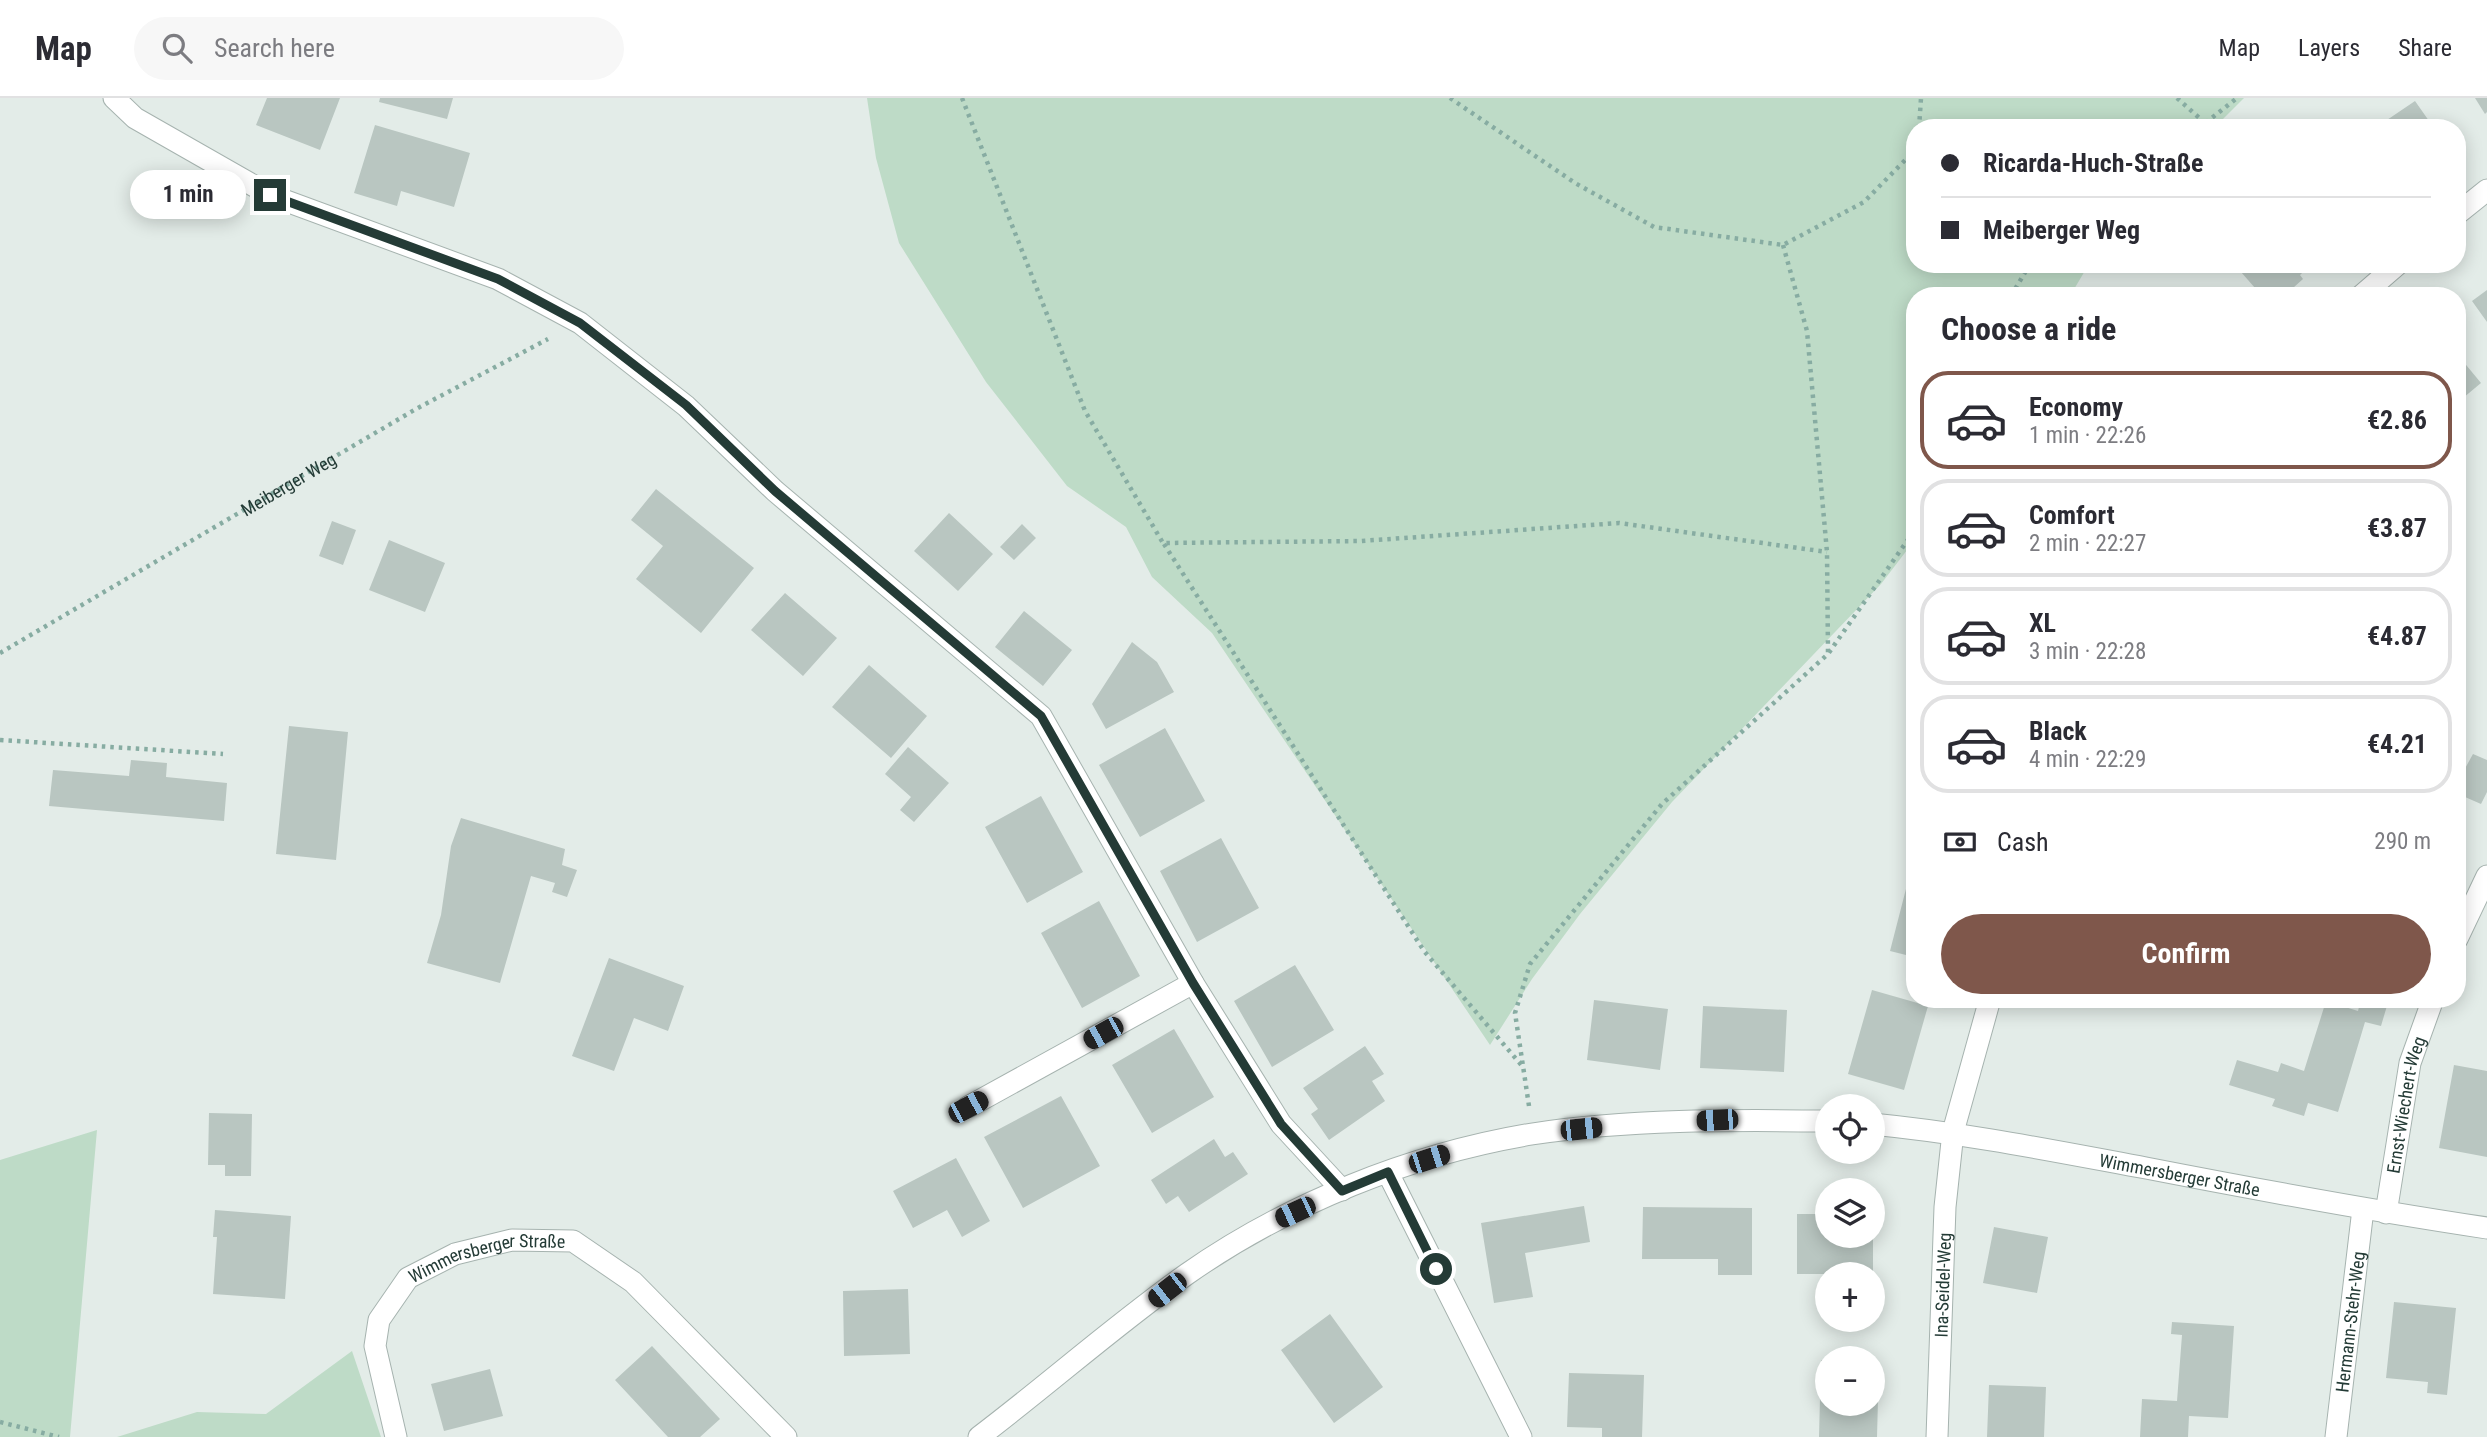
<!DOCTYPE html>
<html lang="en">
<head>
<meta charset="utf-8">
<style>
  body { margin:0; font-family:"Roboto Condensed",sans-serif; background:#f7f7f7; color:#2b2b33; height:100vh; display:flex; flex-direction:column; font-size:26px; white-space:nowrap }
  * { box-sizing:border-box; margin:0 }
  p { font-size:23px; color:#7c7c81 }
  .icon { flex:none; width:38px; height:38px; fill:none; stroke:currentColor; stroke-width:2; stroke-linecap:round; stroke-linejoin:round }
  .map { position:relative; flex:1; overflow:hidden }
  .panel { position:absolute; left:1906px; top:189px; width:560px; height:721px; display:flex; flex-direction:column; background:#fff; border-radius:28px; box-shadow:0 4px 18px #0003 }
  .panel>* { flex:none }
  .hud { position:absolute; left:1906px; top:21px; width:560px; height:154px; border-radius:28px; box-shadow:0 4px 18px #0003; display:grid; align-content:center; height:154px; padding:0 35px; background:#fff }
  .controls { position:absolute; left:1815px; top:996px; display:grid; gap:14px }
  .controls a { display:grid; place-items:center; width:70px; height:70px; border-radius:50%; background:#fff; box-shadow:0 4px 18px #0003; font-size:35px }
  .end { position:absolute; width:32px; height:32px; margin:-16px; border:9px solid #243b36; background:#fff; box-shadow:0 0 0 4px #fff }
  .from { border-radius:50% }
  .bubble { position:absolute; height:49px; border-radius:24px; background:#fff; box-shadow:0 4px 18px #0003; font-size:23px; font-weight:700; line-height:49px; text-align:center }
  .car { position:absolute; width:21px; height:42px; margin:-21px -10px; border-radius:9px; box-shadow:0 0 5px 2px #0007; background:linear-gradient(#222 24%,#8ab4d8 0 40%,#222 0 76%,#8ab4d8 0 86%,#222 0) }
  .hud b { display:flex; align-items:center; gap:24px; height:66px; font-size:26px }
  .hud b+b { border-top:2px solid #e1e1e2 }
  .hud i { width:18px; height:18px; background:#2b2b33 }
  ul { padding:0; list-style:none }
  li { display:flex; align-items:center; gap:21px; height:98px; margin:0 14px 10px; padding:0 21px; border:4px solid #e1e1e2; border-radius:28px }
  li div { flex:1 }
  li b { display:block; font-size:26px }
  li em { font-style:normal; font-weight:700 }
  li.current { border-color:#7f574b }
  li>.icon { width:63px; height:63px; stroke-width:1.5 }
  h2 { padding:0 35px; font-size:32px; line-height:84px }
  .pay { display:flex; align-items:center; gap:18px; height:77px; padding:0 35px; font-size:26px }
  .pay p { margin-inline-start:auto }
  .button { display:flex; gap:14px; margin-top:auto; padding:14px 35px }
  .button a { flex:1; height:80px; border-radius:42px; background:#7f574b; color:#fff; font-size:28px; font-weight:700; line-height:80px; text-align:center }
  header { display:flex; align-items:center; gap:42px; box-sizing:border-box; height:98px; padding:0 35px; background:#fff; border-bottom:2px solid #e1e1e2 }
  header strong { font-size:33px }
  nav { display:flex; gap:38px; margin-inline-start:auto; font-size:24px }
  .search { width:490px; height:63px; background:#f7f7f7; display:flex; align-items:center; gap:18px; box-sizing:border-box; padding:0 24px; border-radius:38px; color:#7c7c81; font-size:26px }
  .map>svg:first-child { display:block }
  .green { fill:#bedbc7 }
  .building { fill:#b9c6c1 }
  .lines { fill:none; stroke-linecap:round; stroke-linejoin:round }
  .service-casing { stroke:#a6b3af; stroke-width:23 }
  .minor-casing { stroke:#a6b3af; stroke-width:23 }
  .path { stroke:#87aca2; stroke-width:4.5; stroke-dasharray:3.5 5; stroke-linecap:butt }
  .service { stroke:#fff; stroke-width:21 }
  .minor { stroke:#fff; stroke-width:21 }
  .route { stroke:#243b36; stroke-width:9 }
  .labels { text-anchor:middle; dominant-baseline:central; stroke-width:5; stroke-linejoin:round; paint-order:stroke }
  .street-label { font-size:18px; fill:#243b36; stroke:#f3f8f6 }
</style>
</head>
<body>
<header>
<strong>Map</strong>
<div class="search"><svg class="icon" aria-label="search" viewBox="0 0 24 24"><circle cx="10" cy="10" r="6"/><path d="M15 15l6 6"/></svg>Search here</div>
<nav><a>Map</a><a>Layers</a><a>Share</a></nav>
</header>
<div class="map">
<svg width="2487" height="1339" viewBox="0 0 2487 1339">
  <rect width="100%" height="100%" fill="#e3ece8"/>
  <!-- green -->
  <path class="green" d="M867,0H2244L2214,30H1914V166H2089L2070,198H1914V443L1881,486L1672,704L1580,816L1532,881L1490,947L1212,535L1152,479L1126,429L1067,388L986,284L899,145L876,60Z
    M97,1032L70,1339H0V1062Z
    M352,1253L381,1339H117L197,1314L266,1316Z"/>
  <!-- building -->
  <path class="building" d="M267,0H340L320,52L256,27Z
    M380,0H453L447,21L379,4Z
    M2475,0H2487V14L2485,16Z
    M2415,3L2434,30H2376L2384,24Z
    M375,27L470,55L454,109L401,93L397,108L354,95Z
    M2234,166H2311L2300,177L2303,181L2284,198H2262Z
    M2487,192V224L2472,203Z
    M2457,256L2481,285L2457,305Z
    M656,391L754,470L701,535L636,481L663,448L631,422Z
    M949,415L993,456L958,493L914,453Z
    M332,423L356,432L343,467L319,458Z
    M1022,426L1036,440L1014,462L1000,449Z
    M389,442L445,465L425,514L369,492Z
    M785,495L837,540L803,578L751,532Z
    M1024,513L1072,552L1043,588L995,549Z
    M1132,544L1157,564L1174,594L1106,631L1092,606Z
    M869,567L927,618L891,660L832,609Z
    M289,628L348,634L336,762L276,756Z
    M1165,630L1205,703L1140,739L1099,667Z
    M908,649L949,685L914,724L900,712L911,699L885,676Z
    M2473,656L2487,662V694L2481,706L2465,699L2457,716V685Z
    M131,662L167,665L166,679L227,685L224,723L49,708L53,672L129,678Z
    M1041,698L1083,774L1027,805L985,729Z
    M461,720L565,751L562,767L577,772L567,799L552,794L555,785L531,778L500,885L427,865L441,817L451,748Z
    M1221,740L1259,810L1197,844L1160,773Z
    M1907,787L1914,788V859L1890,853Z
    M1099,803L1140,878L1082,910L1041,835Z
    M609,860L684,888L668,933L634,920L614,973L572,958Z
    M1295,867L1334,932L1272,969L1234,903Z
    M1872,892L1928,908L1904,992L1848,976Z
    M2361,901H2389L2381,928L2365,924L2338,1014L2308,1005L2304,1018L2272,1008L2275,1001L2229,987L2237,962L2278,974L2281,965L2304,973L2326,903L2358,913Z
    M1594,902L1668,911L1660,972L1587,962Z
    M1703,908L1787,912L1784,974L1700,970Z
    M1174,931L1214,999L1152,1035L1112,967Z
    M1365,948L1384,976L1372,983L1385,1003L1329,1042L1311,1016L1318,1011L1303,990Z
    M2454,967L2487,973V1059L2439,1050Z
    M1061,998L1100,1068L1023,1110L984,1039Z
    M209,1015L252,1016L251,1078H225V1067H208Z
    M1214,1041L1225,1059L1233,1054L1248,1076L1189,1114L1178,1098L1166,1106L1151,1082Z
    M956,1060L990,1123L962,1139L947,1112L913,1130L893,1093Z
    M1584,1108L1590,1144L1525,1155L1533,1199L1494,1205L1481,1125Z
    M1643,1109L1752,1110V1177H1718V1161H1642Z
    M215,1112L291,1118L285,1201L213,1196L217,1139H213Z
    M1797,1116H1827V1138H1873V1176H1797Z
    M1994,1129L2048,1139L2037,1195L1983,1185Z
    M908,1191L910,1256L844,1258L843,1193Z
    M2394,1204L2456,1210L2447,1297L2427,1295L2428,1284L2386,1280Z
    M1330,1216L1383,1289L1334,1325L1281,1252Z
    M2172,1224L2234,1228L2228,1320L2189,1318L2188,1339H2140L2142,1301L2177,1303L2182,1237L2171,1236Z
    M652,1248L720,1321L700,1339H668L615,1282Z
    M1821,1262L1827,1263V1306H1872V1264H1879L1877,1339H1819Z
    M490,1271L503,1318L444,1333L431,1286Z
    M1569,1275L1644,1277L1642,1339H1602V1330L1567,1329Z
    M1989,1287L2046,1289L2044,1339H1987Z"/>
  <g class="lines">
    <!-- service casing -->
    <g class="service-casing">
      <path id="service" d="M968,1009L1193,885"/>
    </g>
    <!-- minor casing -->
    <g class="minor-casing">
      <g id="minor">
        <path d="M114,0L135,20L270,97L498,181L580,225L686,308L775,393L1041,618L1193,885L1281,1026L1342,1092"/>
        <path d="M2457,116L2487,92"/>
        <path d="M2361,198L2398,166"/>
        <path d="M2457,841L2487,778"/>
        <path id="s2" d="M1872,1026C1965,1035 2054,1053 2146,1070C2259,1092 2373,1113 2487,1130"/>
        <path d="M1388,1075L1521,1339"/>
        <path id="s3" d="M2386,1115L2410,965L2433,901"/>
        <path id="s4" d="M396,1339L375,1248L379,1222L408,1180L455,1156L512,1142L573,1143L633,1184L786,1339"/>
        <path d="M979,1339C1049,1286 1115,1227 1187,1176C1287,1106 1411,1056 1532,1036C1629,1021 1729,1022 1827,1023"/>
        <path id="s5" d="M1937,1339L1945,1109L1953,1034L1990,901"/>
        <path id="s6" d="M2336,1339L2363,1111"/>
      </g>
    </g>
    <!-- path -->
    <g class="path">
      <path d="M962,0L1085,313L1163,445L1361,443L1619,425L1827,454"/>
      <path d="M1450,0L1575,85L1654,129L1783,147L1864,104L1914,53"/>
      <path d="M2177,0L2205,25"/>
      <path d="M1919,30L1921,0"/>
      <path d="M2199,30L2237,0"/>
      <path d="M1783,147L1807,233L1827,454L1828,555"/>
      <path d="M2011,198L2030,166"/>
      <path d="M1164,446L1424,853L1523,969"/>
      <path id="s1" d="M0,555L416,311L548,241"/>
      <path d="M0,642L223,656"/>
      <path d="M1529,1008L1515,915L1530,866L1662,706L1828,556L1914,433"/>
      <path d="M0,1324L59,1339"/>
    </g>
    <!-- service -->
    <use href="#service" class="service"/>
    <!-- minor -->
    <use href="#minor" class="minor"/>
  </g>
  <g class="lines">
    <!-- route -->
    <path class="route" d="M270,97L498,181L580,225L686,307L775,393L1041,618L1193,885L1281,1026L1342,1093L1388,1074L1436,1171"/>
  </g>
  <g class="labels">
    <!-- street labels -->
    <g class="street-label">
      <text stroke="none"><textPath href="#s1" startOffset="334">Meiberger Weg</textPath></text>
      <text stroke="none"><textPath href="#s3" startOffset="110">Ernst-Wiechert-Weg</textPath></text>
      <text stroke="none"><textPath href="#s2" startOffset="312">Wimmersberger Straße</textPath></text>
      <text stroke="none"><textPath href="#s4" startOffset="254">Wimmersberger Straße</textPath></text>
      <text stroke="none"><textPath href="#s5" startOffset="152">Ina-Seidel-Weg</textPath></text>
      <text stroke="none"><textPath href="#s6" startOffset="116">Hermann-Stehr-Weg</textPath></text>
    </g>
  </g>
</svg>
<div class="controls">
<a><svg class="icon" aria-label="locate" viewBox="0 0 24 24"><circle cx="12" cy="12" r="6"/><path d="M12 2v4M12 18v4M2 12h4M18 12h4"/></svg></a>
<a><svg class="icon" aria-label="layers" viewBox="0 0 24 24"><path d="M12 4l9 5-9 5-9-5zM3 14l9 5 9-5"/></svg></a>
<a>+</a>
<a>−</a>
</div>
<i class="end from" style="left:1436px;top:1171px"></i>
<i class="end" style="left:270px;top:97px"></i>
<div class="bubble" style="left:130px;top:72px;width:116px">1 min</div>
<i class="car" style="left:1103px;top:935px;rotate:241deg"></i>
<i class="car" style="left:968px;top:1009px;rotate:62deg"></i>
<i class="car" style="left:1717px;top:1022px;rotate:267deg"></i>
<i class="car" style="left:1581px;top:1031px;rotate:84deg"></i>
<i class="car" style="left:1429px;top:1061px;rotate:72deg"></i>
<i class="car" style="left:1295px;top:1114px;rotate:245deg"></i>
<i class="car" style="left:1167px;top:1192px;rotate:232deg"></i>
<div class="hud">
<b><i class="from"></i>Ricarda-Huch-Straße</b>
<b><i></i>Meiberger Weg</b>
</div>
<section class="panel">
<h2>Choose a ride</h2>
<ul>
<li class="current"><svg class="icon" aria-label="car" viewBox="0 0 24 24"><path d="M5 17H2v-5l4-1 3-4h7l3 4 3 1v5h-3M9 17h6M6 11h13"/><circle cx="7" cy="17" r="2"/><circle cx="17" cy="17" r="2"/></svg><div><b>Economy</b><p>1 min · 22:26</p></div><em>€2.86</em></li>
<li><svg class="icon" aria-label="car" viewBox="0 0 24 24"><path d="M5 17H2v-5l4-1 3-4h7l3 4 3 1v5h-3M9 17h6M6 11h13"/><circle cx="7" cy="17" r="2"/><circle cx="17" cy="17" r="2"/></svg><div><b>Comfort</b><p>2 min · 22:27</p></div><em>€3.87</em></li>
<li><svg class="icon" aria-label="car" viewBox="0 0 24 24"><path d="M5 17H2v-5l4-1 3-4h7l3 4 3 1v5h-3M9 17h6M6 11h13"/><circle cx="7" cy="17" r="2"/><circle cx="17" cy="17" r="2"/></svg><div><b>XL</b><p>3 min · 22:28</p></div><em>€4.87</em></li>
<li><svg class="icon" aria-label="car" viewBox="0 0 24 24"><path d="M5 17H2v-5l4-1 3-4h7l3 4 3 1v5h-3M9 17h6M6 11h13"/><circle cx="7" cy="17" r="2"/><circle cx="17" cy="17" r="2"/></svg><div><b>Black</b><p>4 min · 22:29</p></div><em>€4.21</em></li>
</ul>
<div class="pay"><svg class="icon" aria-label="cash" viewBox="0 0 24 24"><path d="M3 7h18v10H3z"/><circle cx="12" cy="12" r="2"/></svg>Cash<p>290 m</p></div>
<div class="button"><a>Confirm</a></div>
</section>
</div>
</body>
</html>
